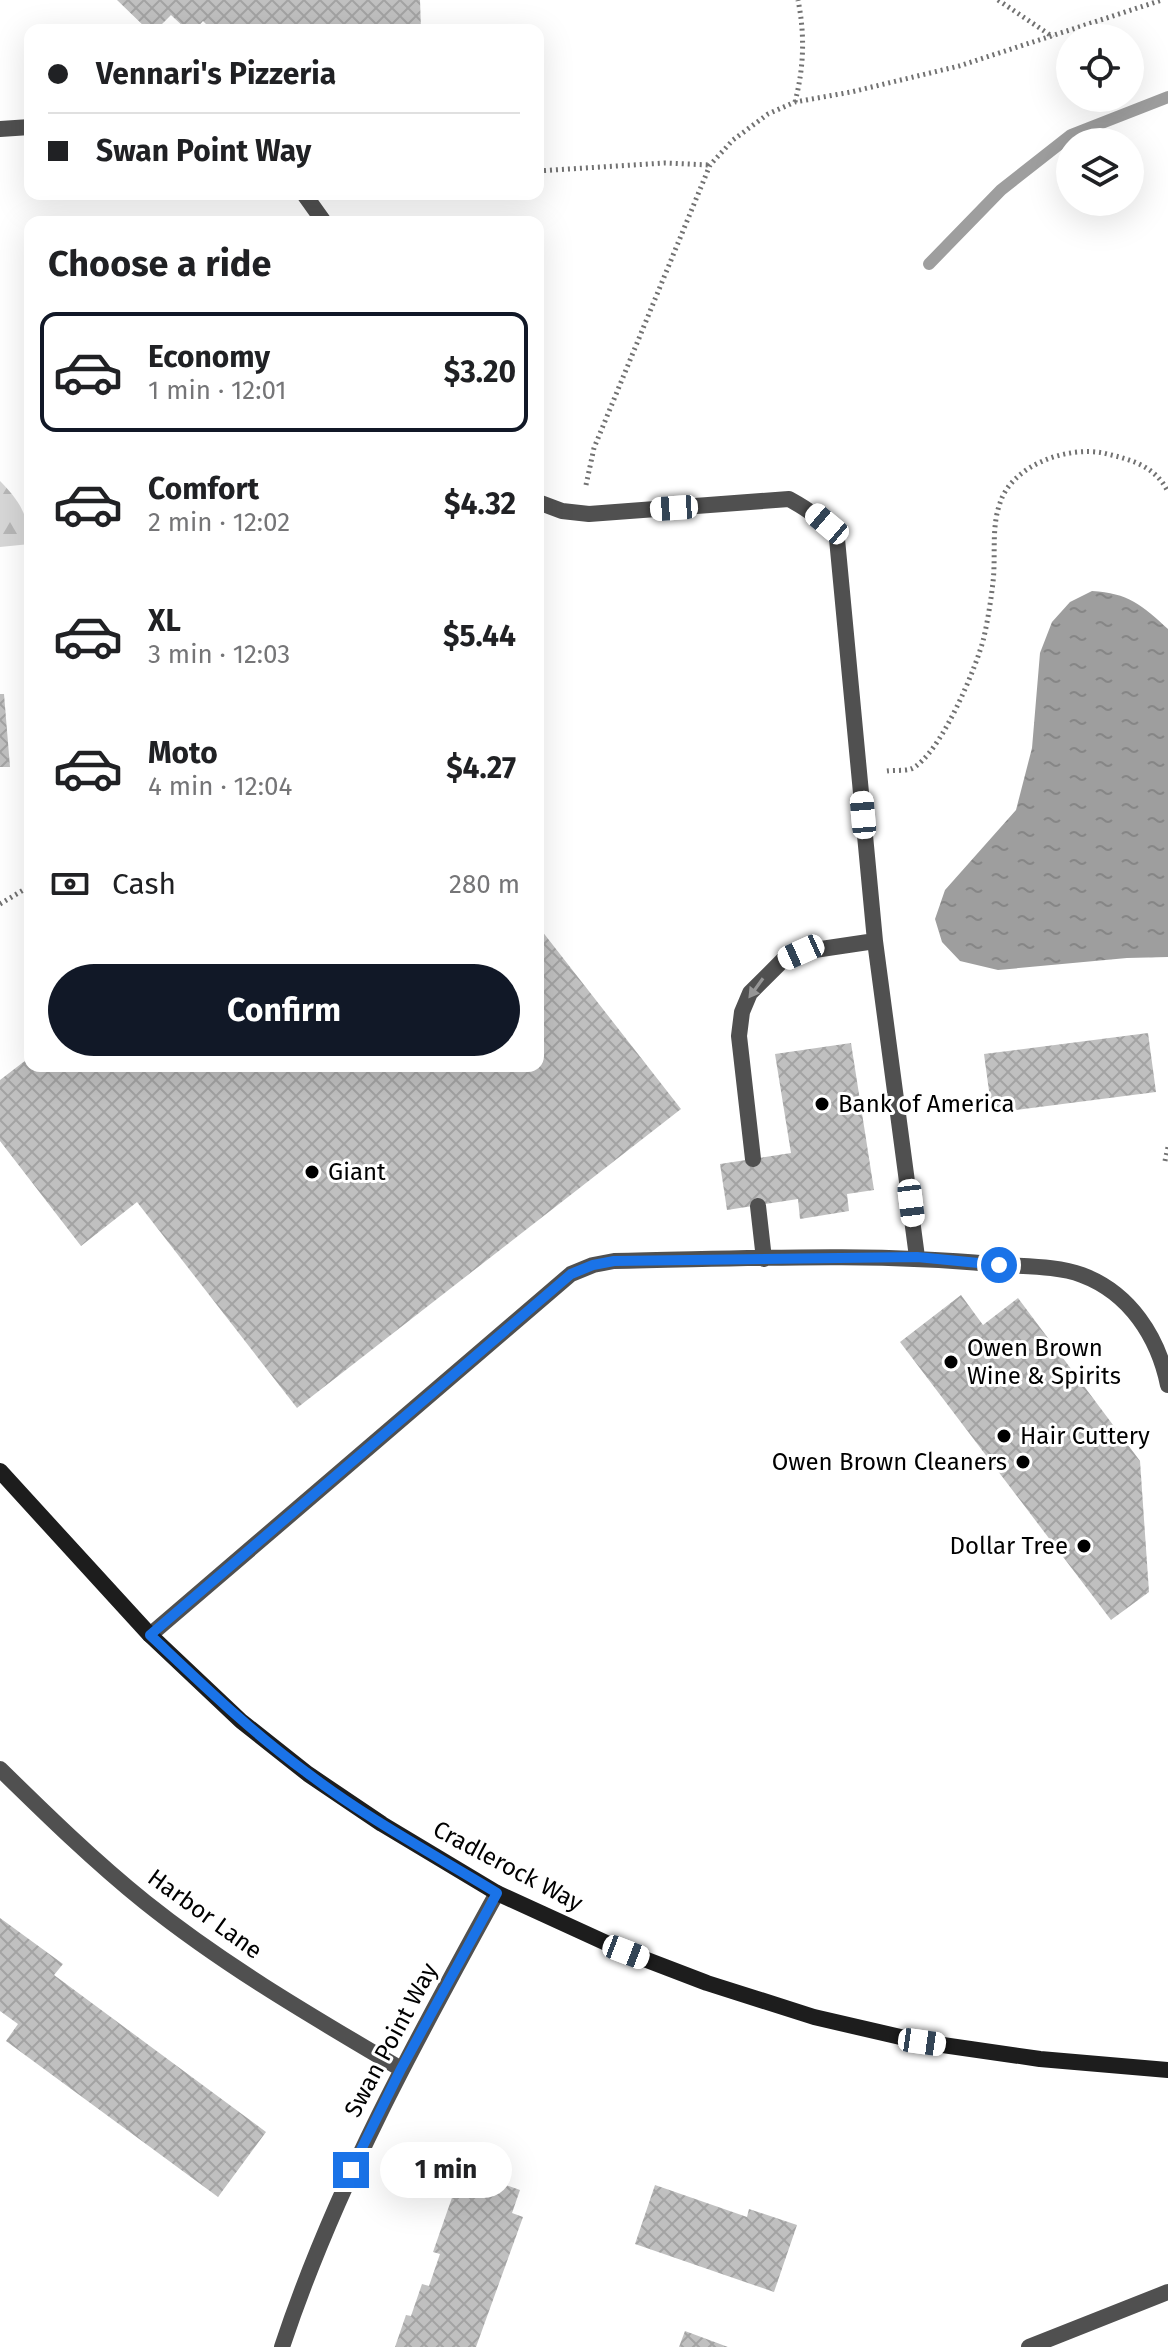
<!DOCTYPE html>
<html lang="en">
<head>
<meta charset="utf-8">
<style>
  body { margin:0; font-family:"Fira Sans",sans-serif; background:#f6f6f6; color:#202124; height:100vh; display:flex; flex-direction:column; font-size:30px; white-space:nowrap }
  * { box-sizing:border-box; margin:0 }
  p { font-size:26px; color:#757577 }
  .icon { flex:none; width:44px; height:44px; fill:none; stroke:currentColor; stroke-width:2; stroke-linecap:round; stroke-linejoin:round }
  .map { position:relative; flex:1; overflow:hidden }
  .side { position:absolute; left:24px; top:216px; width:520px; height:856px; display:flex; flex-direction:column; background:#fff; border-radius:16px; box-shadow:0 8px 32px #0002 }
  .side>* { flex:none }
  .top-card { position:absolute; left:24px; top:24px; width:520px; height:176px; border-radius:16px; box-shadow:0 8px 32px #0002; display:grid; align-content:center; height:176px; padding:0 24px; background:#fff }
  .fabs { position:absolute; left:1056px; top:24px; display:grid; gap:16px }
  .fabs a { display:grid; place-items:center; width:88px; height:88px; border-radius:50%; background:#fff; box-shadow:0 8px 32px #0002; font-size:40px }
  .end { position:absolute; width:36px; height:36px; margin:-18px; border:10px solid #1a73e8; background:#fff; box-shadow:0 0 0 4px #fff }
  .from { border-radius:50% }
  .bubble { position:absolute; height:56px; border-radius:28px; background:#fff; box-shadow:0 8px 32px #0002; font-size:26px; font-weight:700; line-height:56px; text-align:center }
  .car { position:absolute; width:24px; height:48px; margin:-24px -12px; border-radius:10px; box-shadow:0 0 6px 2px #0007; background:linear-gradient(#fff 24%,#345 0 40%,#fff 0 76%,#345 0 86%,#fff 0) }
  .top-card b { display:flex; align-items:center; gap:28px; height:76px; font-size:30px }
  .top-card b+b { border-top:2px solid #e0e0e0 }
  .top-card i { width:20px; height:20px; background:#202124 }
  ul { padding:0; list-style:none }
  li { display:flex; align-items:center; gap:24px; height:120px; margin:0 16px 12px; padding:0 8px; border:4px solid transparent; border-radius:16px }
  li div { flex:1 }
  li b { display:block; font-size:30px }
  li em { font-style:normal; font-weight:700 }
  li.on { border-color:#111827 }
  li>.icon { width:72px; height:72px; stroke-width:1.5 }
  h2 { padding:0 24px; font-size:36px; line-height:96px }
  .pay { display:flex; align-items:center; gap:20px; height:88px; padding:0 24px; font-size:30px }
  .pay p { margin-inline-start:auto }
  .action { display:flex; gap:16px; margin-top:auto; padding:16px 24px }
  .action a { flex:1; height:92px; border-radius:48px; background:#111827; color:#fff; font-size:32px; font-weight:700; line-height:92px; text-align:center }
  .map>svg:first-child { display:block }
  .forest { fill:url(#forest-firs) }
  .water { fill:url(#water-ripples) }
  .lines { fill:none; stroke-linecap:round; stroke-linejoin:round }
  .stream { stroke:#9e9e9e; stroke-width:12 }
  .building { fill:url(#building-cross-hatch) }
  .path { stroke:#727272; stroke-width:5; stroke-dasharray:2 4; stroke-linecap:butt }
  .lane { stroke:#505050; stroke-width:16 }
  .street { stroke:#505050; stroke-width:16 }
  .secondary { stroke:#1d1d1d; stroke-width:16 }
  .oneway { fill:#969696 }
  .route { stroke:#1a73e8; stroke-width:10 }
  .poi-dot { fill:#000; stroke:#fff; stroke-width:3 }
  .labels { text-anchor:middle; dominant-baseline:central; stroke-width:6; stroke-linejoin:round; paint-order:stroke }
  .poi-label { font-size:24px; fill:#000; stroke:#fff; text-anchor:start }
  .street-label { font-size:24px; fill:#000; stroke:#fff }
</style>
</head>
<body>
<div class="map">
<svg width="1168" height="2347" viewBox="0 0 1168 2347">
  <defs>
    <pattern id="forest-firs" width="22" height="20" patternUnits="userSpaceOnUse" patternTransform="scale(2)"><rect width="22" height="20" fill="#d7d7d7"/><path d="M5 1l3.5 6h-7zM16 11l3.5 6h-7z" fill="#b7b7b7"/></pattern>
    <pattern id="water-ripples" width="26" height="14" patternUnits="userSpaceOnUse" patternTransform="scale(2)"><rect width="26" height="14" fill="#9e9e9e"/><path d="M2 4q2-2 4 0t4 0M15 11q2-2 4 0t4 0" fill="none" stroke="#868686"/></pattern>
    <pattern id="building-cross-hatch" width="8" height="8" patternUnits="userSpaceOnUse" patternTransform="scale(2)"><rect width="8" height="8" fill="#c0c0c0"/><path d="M0 0l8 8M0 8l8-8" fill="none" stroke="#a3a3a3"/></pattern>
  </defs>
  <rect width="100%" height="100%" fill="#fff"/>
  <!-- forest -->
  <path class="forest" d="M0,481C18,499 30,517 30,544L0,547Z"/>
  <!-- water -->
  <path class="water" d="M1092,591C1128,593 1142,605 1168,629V957L1127,958L998,970L960,961L942,942L935,919L945,890L1016,810L1032,748L1040,653L1052,622L1070,602Z"/>
  <g class="lines">
    <!-- stream -->
    <path class="stream" d="M929,264L1001,190L1071,135L1168,97"/>
  </g>
  <!-- building -->
  <path class="building" d="M117,0H420L421,30H212L203,21L195,30H187L171,15L156,30H148Z
    M0,694H4L10,767H0Z
    M538,926L681,1109L297,1408L137,1202L81,1246L0,1141V1080L30,1057V1066H538Z
    M1148,1033L1156,1092L992,1113L984,1054Z
    M851,1043L874,1190L847,1194L849,1211L800,1219L798,1199L727,1210L720,1164L791,1153L775,1054Z
    M961,1295L983,1325L1018,1298L1140,1461L1149,1592L1111,1620L900,1342Z
    M0,1918L63,1964L54,1975L266,2132L218,2197L6,2041L18,2024L0,2011Z
    M462,2169L520,2190L512,2213L523,2217L476,2347H395L406,2315L411,2316L422,2284L429,2286L440,2254L433,2252Z
    M655,2185L747,2217L749,2209L797,2225L774,2292L635,2244Z
    M685,2331L728,2347H679Z"/>
  <g class="lines">
    <!-- path -->
    <path class="path" d="M998,0L1053,37
      M795,102C804,67 805,35 798,0
      M538,171L664,163L710,165
      M586,485L594,448L710,165L733,140L768,114L795,102L851,92L959,66L1162,0
      M887,771C894,770 905,771 911,769C940,756 977,666 984,637C988,619 991,600 993,582C996,556 991,528 1000,503C1012,465 1067,446 1103,453C1129,459 1155,465 1168,492
      M0,904L30,886
      M1165,1161L1168,1147"/>
    <!-- lane -->
    <path class="lane" d="M0,129L30,127
      M304,194L324,222
      M538,502L562,511L589,514L789,499C809,510 824,520 837,539L875,941L917,1257
      M753,1159L739,1036L742,1012L750,993L783,960L801,952L875,941
      M758,1206L764,1259
      M150,1635L571,1274L593,1265L614,1261C739,1259 866,1252 991,1264C1020,1267 1055,1265 1082,1275C1130,1293 1158,1337 1168,1385"/>
    <!-- street -->
    <path class="street" d="M0,1769C47,1815 94,1861 145,1902C225,1966 313,2017 401,2069
      M282,2347C335,2187 416,2040 497,1893
      M1029,2347L1168,2292"/>
    <!-- secondary -->
    <path class="secondary" d="M0,1471L150,1635L241,1721L308,1774L382,1824L497,1893L626,1952L707,1983L814,2017L922,2042L1040,2059L1168,2070"/>
  </g>
  <!-- one-way arrows -->
  <defs><path id="oneway-solid" d="M-6-.8H1V-3.2L6.5 0L1 3.2V.8H-6Z" transform="scale(2)"/></defs>
  <use class="oneway" href="#oneway-solid" transform="translate(756 988) rotate(126)"/>
  <g class="lines">
    <!-- route -->
    <path class="route" d="M351,2170L401,2069L497,1893C433,1854 366,1818 306,1772C250,1731 201,1683 150,1635L571,1274L593,1265L614,1261L917,1257L999,1265"/>
  </g>
  <!-- markers -->
  <g class="poi-dot">
    <circle cx="822" cy="1104" r="8"/>
    <circle cx="312" cy="1172" r="8"/>
    <circle cx="951" cy="1362" r="8"/>
    <circle cx="1004" cy="1436" r="8"/>
    <circle cx="1023" cy="1462" r="8"/>
    <circle cx="1084" cy="1546" r="8"/>
  </g>
  <g class="labels">
    <!-- poi labels -->
    <g class="poi-label">
      <text x="838" y="1104">Bank of America</text>
      <text x="328" y="1172">Giant</text>
      <text x="967" y="1348">Owen Brown<tspan x="967" dy="28">Wine &amp; Spirits</tspan></text>
      <text x="1020" y="1436">Hair Cuttery</text>
      <text x="1007" y="1462" text-anchor="end">Owen Brown Cleaners</text>
      <text x="1068" y="1546" text-anchor="end">Dollar Tree</text>
    </g>
    <!-- street labels -->
    <g class="street-label">
      <text transform="translate(508 1866) rotate(28)">Cradlerock Way</text>
      <text transform="translate(205 1914) rotate(36)">Harbor Lane</text>
      <text transform="translate(391 2040) rotate(-62)">Swan Point Way</text>
    </g>
  </g>
</svg>
<div class="fabs">
<a><svg class="icon" aria-label="locate" viewBox="0 0 24 24"><circle cx="12" cy="12" r="6"/><path d="M12 2v4M12 18v4M2 12h4M18 12h4"/></svg></a>
<a><svg class="icon" aria-label="layers" viewBox="0 0 24 24"><path d="M12 4l9 5-9 5-9-5zM3 14l9 5 9-5"/></svg></a>
</div>
<i class="end from" style="left:999px;top:1265px"></i>
<i class="end" style="left:351px;top:2170px"></i>
<div class="bubble" style="left:380px;top:2142px;width:132px">1 min</div>
<i class="car" style="left:674px;top:508px;rotate:266deg"></i>
<i class="car" style="left:827px;top:524px;rotate:310deg"></i>
<i class="car" style="left:863px;top:815px;rotate:355deg"></i>
<i class="car" style="left:801px;top:952px;rotate:246deg"></i>
<i class="car" style="left:911px;top:1203px;rotate:173deg"></i>
<i class="car" style="left:626px;top:1952px;rotate:111deg"></i>
<i class="car" style="left:922px;top:2042px;rotate:98deg"></i>
<div class="top-card">
<b><i class="from"></i>Vennari's Pizzeria</b>
<b><i></i>Swan Point Way</b>
</div>
<section class="side">
<h2>Choose a ride</h2>
<ul>
<li class="on"><svg class="icon" aria-label="car" viewBox="0 0 24 24"><path d="M5 17H2v-5l4-1 3-4h7l3 4 3 1v5h-3M9 17h6M6 11h13"/><circle cx="7" cy="17" r="2"/><circle cx="17" cy="17" r="2"/></svg><div><b>Economy</b><p>1 min · 12:01</p></div><em>$3.20</em></li>
<li><svg class="icon" aria-label="car" viewBox="0 0 24 24"><path d="M5 17H2v-5l4-1 3-4h7l3 4 3 1v5h-3M9 17h6M6 11h13"/><circle cx="7" cy="17" r="2"/><circle cx="17" cy="17" r="2"/></svg><div><b>Comfort</b><p>2 min · 12:02</p></div><em>$4.32</em></li>
<li><svg class="icon" aria-label="car" viewBox="0 0 24 24"><path d="M5 17H2v-5l4-1 3-4h7l3 4 3 1v5h-3M9 17h6M6 11h13"/><circle cx="7" cy="17" r="2"/><circle cx="17" cy="17" r="2"/></svg><div><b>XL</b><p>3 min · 12:03</p></div><em>$5.44</em></li>
<li><svg class="icon" aria-label="car" viewBox="0 0 24 24"><path d="M5 17H2v-5l4-1 3-4h7l3 4 3 1v5h-3M9 17h6M6 11h13"/><circle cx="7" cy="17" r="2"/><circle cx="17" cy="17" r="2"/></svg><div><b>Moto</b><p>4 min · 12:04</p></div><em>$4.27</em></li>
</ul>
<div class="pay"><svg class="icon" aria-label="cash" viewBox="0 0 24 24"><path d="M3 7h18v10H3z"/><circle cx="12" cy="12" r="2"/></svg>Cash<p>280 m</p></div>
<div class="action"><a>Confirm</a></div>
</section>
</div>
</body>
</html>
